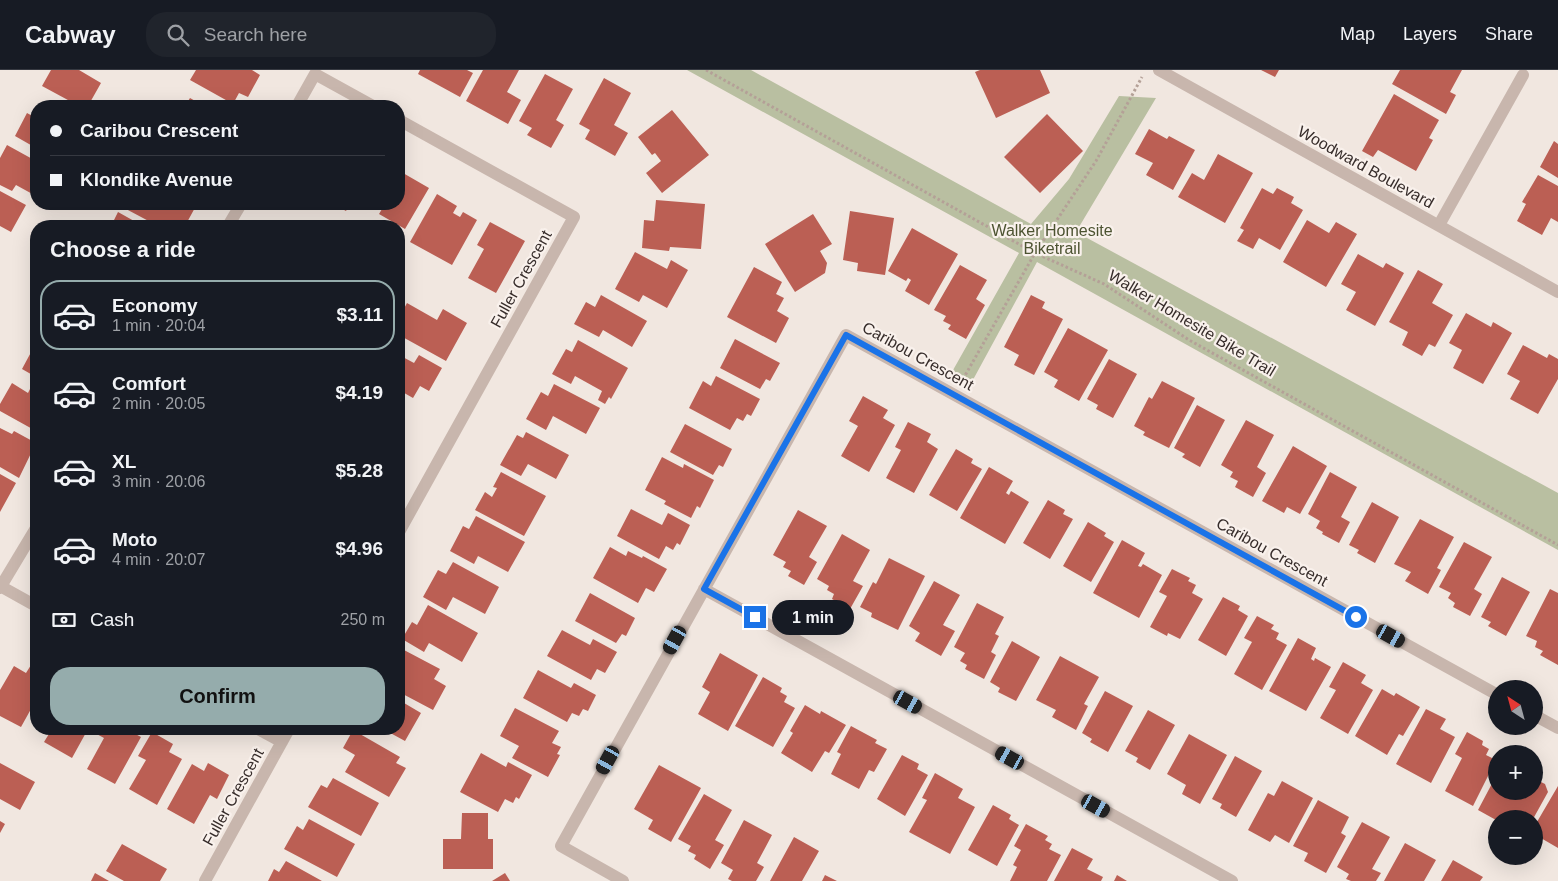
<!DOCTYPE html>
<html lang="en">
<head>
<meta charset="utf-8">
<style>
  body { margin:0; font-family:Helvetica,sans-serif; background:#20242c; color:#f1f3f6; height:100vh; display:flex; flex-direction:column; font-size:19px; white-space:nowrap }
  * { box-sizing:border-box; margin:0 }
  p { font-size:16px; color:#9ea1a6 }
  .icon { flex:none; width:28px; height:28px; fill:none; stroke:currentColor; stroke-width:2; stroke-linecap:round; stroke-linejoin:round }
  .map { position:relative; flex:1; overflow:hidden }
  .sheet { position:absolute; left:30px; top:150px; width:375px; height:515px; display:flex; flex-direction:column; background:#171b24; border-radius:20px; box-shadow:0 5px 20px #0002 }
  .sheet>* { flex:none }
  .hud { position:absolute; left:30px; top:30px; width:375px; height:110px; border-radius:20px; box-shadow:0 5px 20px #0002; display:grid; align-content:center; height:110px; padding:0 20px; background:#171b24 }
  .needle { width:32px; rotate:324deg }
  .buttons { position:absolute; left:1488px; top:610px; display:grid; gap:10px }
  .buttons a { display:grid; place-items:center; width:55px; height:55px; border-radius:50%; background:#171b24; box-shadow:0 5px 20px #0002; font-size:25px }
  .end { position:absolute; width:22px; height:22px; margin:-11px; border:6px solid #1a73e8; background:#fff; box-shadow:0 0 0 2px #fff }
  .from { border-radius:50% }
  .bubble { position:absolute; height:35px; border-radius:18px; background:#171b24; box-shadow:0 5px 20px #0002; font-size:16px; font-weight:600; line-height:35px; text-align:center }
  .car { position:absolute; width:15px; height:30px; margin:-15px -8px; border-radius:6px; box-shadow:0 0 4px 1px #0007; background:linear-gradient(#222 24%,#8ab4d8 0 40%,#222 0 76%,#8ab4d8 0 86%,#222 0) }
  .hud b { display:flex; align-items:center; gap:18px; height:48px; font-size:19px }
  .hud b+b { border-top:1px solid #363941 }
  .hud i { width:12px; height:12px; background:#f1f3f6 }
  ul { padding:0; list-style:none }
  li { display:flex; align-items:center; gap:15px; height:70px; margin:0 10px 8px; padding:0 10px; border:2px solid transparent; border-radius:20px }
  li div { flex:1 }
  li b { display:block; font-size:19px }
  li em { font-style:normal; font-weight:600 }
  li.on { border-color:#95acac }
  li>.icon { width:45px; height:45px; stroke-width:1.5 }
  h2 { padding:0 20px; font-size:22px; line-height:60px }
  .pay { display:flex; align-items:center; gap:12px; height:55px; padding:0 20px; font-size:19px }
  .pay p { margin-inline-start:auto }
  .primary-button { display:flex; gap:10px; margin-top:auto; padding:10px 20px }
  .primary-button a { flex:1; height:58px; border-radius:20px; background:#95acac; color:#111; font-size:20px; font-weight:600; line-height:58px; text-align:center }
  header { display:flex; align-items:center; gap:30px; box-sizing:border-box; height:70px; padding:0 25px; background:#171b24; border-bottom:1px solid #363941 }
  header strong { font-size:24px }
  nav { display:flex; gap:28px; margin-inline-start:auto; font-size:18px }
  .search { width:350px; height:45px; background:#20242c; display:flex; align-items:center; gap:12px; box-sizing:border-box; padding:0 18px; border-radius:20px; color:#9ea1a6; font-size:19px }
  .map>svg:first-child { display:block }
  .green { fill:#b9bfa1 }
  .building { fill:#bb5f54 }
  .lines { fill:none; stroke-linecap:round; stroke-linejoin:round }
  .path { stroke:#b4a097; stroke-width:3; stroke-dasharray:2.5 2.5; stroke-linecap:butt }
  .street { stroke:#c8b6ad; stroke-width:12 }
  .route { stroke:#1a73e8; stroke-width:6 }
  .labels { text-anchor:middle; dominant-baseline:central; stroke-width:4.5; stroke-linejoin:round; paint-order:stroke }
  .street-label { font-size:16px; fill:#372d2b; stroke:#f9f1ec }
  .park-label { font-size:16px; fill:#4c5331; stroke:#f9f1ec }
</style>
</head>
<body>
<header>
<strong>Cabway</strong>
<div class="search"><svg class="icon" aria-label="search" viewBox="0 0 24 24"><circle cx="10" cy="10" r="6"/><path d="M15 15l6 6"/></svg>Search here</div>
<nav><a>Map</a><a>Layers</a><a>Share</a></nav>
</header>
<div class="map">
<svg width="1558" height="811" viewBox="0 0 1558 811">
  <rect width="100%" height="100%" fill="#f1e7e0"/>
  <!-- green -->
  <path class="green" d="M687,0H751L1031,154L1069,109L1119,26L1156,28L1076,162L1558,423V480L1037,192L968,319L948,309L1019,183Z"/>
  <!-- building -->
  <path class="building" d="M51,0H79L101,13L88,36H79L42,16Z
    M196,0H252L260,5L248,27L239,23L233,34L190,10Z
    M420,0H467L473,3L460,27L418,4Z
    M483,0H519L507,22L521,30L508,54L466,31Z
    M980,0H1040L1050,23L996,48L975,2Z
    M1261,0H1279L1275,7Z
    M1400,0H1462L1450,22L1456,25L1446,44L1392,14Z
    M545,4L573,19L556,50L564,55L551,78L527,65L532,58L519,51Z
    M604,8L631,23L614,55L628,63L615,86L585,69L590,60L579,54Z
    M1394,24L1439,50L1429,68L1433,70L1416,101L1378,80L1373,87L1362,81Z
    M190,28L204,36H185Z
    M672,40L709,85L662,123L646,103L661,91L655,83L652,85L638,67Z
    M27,43L36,48V78L15,66Z
    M1047,44L1083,81L1040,123L1004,87Z
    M1149,59L1167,69L1169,66L1195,80L1173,120L1146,105L1153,93L1135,84Z
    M1554,71L1558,74V108L1540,97Z
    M7,75L36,91V126L16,115L12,121L0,115V88Z
    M1218,84L1253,103L1225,153L1178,127L1192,103L1204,110Z
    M403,103L429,118L405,159L379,144L385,134H399V107Z
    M1538,105L1558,116V152L1551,148L1542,165L1517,151L1526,134L1522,132Z
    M1262,118L1273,124L1277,118L1294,127L1291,133L1303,140L1280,180L1259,168L1253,179L1237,171L1244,160L1240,158Z
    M0,121L26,135L11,162L0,156Z
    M437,124L457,136L453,143L460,147L463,142L477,150L452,195L410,172Z
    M656,130L705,134L701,179L670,177L669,181L642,178L644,150L654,151Z
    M129,134H197L185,156L176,151L173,156H158L126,139Z
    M333,134H350L346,141Z
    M850,141L894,148L885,205L857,201L858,193L843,190Z
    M118,142L143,156H111Z
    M813,144L832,174L820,181L827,193L825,203L795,222L765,174Z
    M1307,150L1329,163L1336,152L1357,164L1326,217L1283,192Z
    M490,152L525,171L496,223L468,208L484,179L477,175Z
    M912,158L958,184L929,235L905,221L911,210L908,208L906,211L888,201Z
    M635,182L667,199L671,190L688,200L667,238L643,225L639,232L615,219Z
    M1358,184L1383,198L1386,193L1404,203L1375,256L1346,240L1356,222L1341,214Z
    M960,195L987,210L976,229L985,235L966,269L948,259L951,255L943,251L946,246L934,240Z
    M754,197L782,212L776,224L784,228L777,241L789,248L776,273L727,247Z
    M1418,200L1443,214L1432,233L1453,245L1435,277L1429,274L1422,286L1402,275L1408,262L1389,252Z
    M601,225L647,251L632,277L603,260L599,267L574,254L586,232L595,237Z
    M1031,225L1045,232L1042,238L1063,249L1034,305L1014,295L1019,285L1004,277Z
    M407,233L437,250L443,239L467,253L446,291L399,265V248Z
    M1466,243L1491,257L1493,252L1512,263L1483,314L1453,298L1462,280L1449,273Z
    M1068,258L1108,280L1079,331L1054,317L1058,310L1044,302Z
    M735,269L780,293L770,311L766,309L760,319L720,298Z
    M578,270L628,298L611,329L609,327L605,334L598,330L602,321L575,306L571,314L552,304L566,279L572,282Z
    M36,273V307L22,299Z
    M1523,275L1547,288L1549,284L1558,289V309L1538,344L1510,329L1520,311L1507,304Z
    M399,285L414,293L419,285L442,298L429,321L420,316L413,328L399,320Z
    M1109,289L1137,304L1113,348L1096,339L1098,335L1087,329Z
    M716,306L760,329L751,346L747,344L743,351L737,348L730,360L689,338L703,311L711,316Z
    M1162,311L1195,328L1169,378L1143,365L1145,362L1134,356L1149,327L1152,329Z
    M12,313L28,323L30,319L36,322V361L0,341V334Z
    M554,314L600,338L586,364L553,346L546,360L526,349L541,322L548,326Z
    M863,326L888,340L883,348L895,355L869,402L841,386L858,356L849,351Z
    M399,332L405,336L400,345L404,347L399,358Z
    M1197,335L1225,350L1200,397L1182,387L1185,384L1174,378Z
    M1246,350L1274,365L1257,397L1266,403L1253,427L1235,417L1238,411L1230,407L1233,402L1221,395Z
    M908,352L931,364L927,372L938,379L914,423L886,408L901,380L895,377Z
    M685,354L732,379L723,397L719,395L713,405L670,382Z
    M0,358L12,364L14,361L36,373L19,408L0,397Z
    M526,362L569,385L556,409L528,394L521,406L500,395L517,365L523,368Z
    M1293,376L1327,396L1300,444L1287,437L1284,443L1262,431Z
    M956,379L973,389L971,393L982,399L957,441L929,425Z
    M662,387L683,398L684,394L714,410L700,438L697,436L691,448L664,434L666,431L645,420Z
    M989,397L1013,411L1006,423L1009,425L1011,421L1029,432L1005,474L960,448Z
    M501,402L546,426L524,466L475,440L485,422L492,427L497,418L493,417Z
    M1330,402L1357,417L1341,447L1350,452L1339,473L1322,464L1323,462L1316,458L1320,451L1308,444Z
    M0,404L16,413L0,442Z
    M1048,430L1065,440L1063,444L1073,449L1050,489L1023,473Z
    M1372,432L1399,447L1375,493L1357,483L1359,480L1349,475Z
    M631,439L662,455L668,443L690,455L680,475L677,473L673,480L666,476L659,489L617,466Z
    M798,440L827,456L809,487L817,492L804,515L788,506L791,501L783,497L786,492L773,485Z
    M476,446L525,472L508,502L478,486L474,494L450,481L463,456L469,459Z
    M1420,449L1454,467L1437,498L1441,500L1428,524L1405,511L1411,502L1394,494Z
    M1088,452L1106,463L1104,466L1114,472L1091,512L1063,496Z
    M842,464L870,480L853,511L863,516L850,539L832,529L834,524L827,520L829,516L817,509Z
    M1122,470L1145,483L1138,496L1141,497L1143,494L1162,505L1139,548L1093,523Z
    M1464,472L1492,487L1474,519L1482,524L1470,546L1453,537L1455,533L1448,528L1451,523L1439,517Z
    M610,477L626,486L628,481L642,488L643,486L667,499L654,522L646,518L638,533L593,508Z
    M889,488L925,506L898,560L871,547L872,543L860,537L873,512L876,514Z
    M453,492L499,517L485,544L453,527L446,540L423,527L438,500L446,504Z
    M1172,499L1190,508L1188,511L1196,515L1192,523L1203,529L1180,569L1168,563L1167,566L1150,557L1167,526L1159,522Z
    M1502,507L1530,522L1506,566L1488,556L1491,552L1481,547Z
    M934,511L960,525L943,555L955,561L941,586L915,571L920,563L909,556Z
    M1550,519L1558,523V595L1540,585L1543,581L1535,577L1537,571L1526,566Z
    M590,523L635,548L626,566L622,564L616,573L575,551Z
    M1223,527L1240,536L1238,540L1248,546L1226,586L1198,570Z
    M977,533L1004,547L995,564L999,566L991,582L996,585L984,609L965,599L967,595L960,591L965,583L954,577Z
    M428,535L478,563L462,592L429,573L424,582L402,569L412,552L417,555Z
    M1257,546L1274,555L1271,559L1279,563L1276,569L1287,575L1262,620L1234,604L1252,572L1244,568Z
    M562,560L590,575L593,569L617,582L605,603L597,599L591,610L547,586Z
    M1298,568L1316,578L1311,589L1314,591L1315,588L1331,597L1306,641L1269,621Z
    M1012,571L1040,587L1016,631L998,622L1000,618L990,612Z
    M404,580L440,599L434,609L446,616L433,640L399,622V590Z
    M720,583L758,605L728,661L698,644L710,622L702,617Z
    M1060,586L1099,607L1084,634L1088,636L1076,660L1052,647L1056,640L1036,630Z
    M1343,592L1366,605L1361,613L1373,620L1348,664L1320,648L1336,620L1329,617Z
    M31,595L36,599V630L21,657L0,646V620L14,596L26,603Z
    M538,600L571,618L574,613L596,625L588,641L583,639L579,646L572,643L567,652L523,628Z
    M763,607L782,618L780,622L787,626L784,632L795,638L773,677L735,656Z
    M1382,619L1394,626L1396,623L1420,637L1403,666L1399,664L1387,685L1355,666Z
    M1105,621L1133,636L1108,682L1090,672L1092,669L1082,663Z
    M399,630L421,643L405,671L383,659H399Z
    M805,635L820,644L821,641L846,655L829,683L825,681L812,702L781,683L793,663L790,661Z
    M515,638L559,661L552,673L561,677L557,684L560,685L548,707L512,688L519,676L500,666Z
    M1426,639L1446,649L1440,659L1455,667L1431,713L1396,694Z
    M1148,640L1175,655L1150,700L1136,692L1138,688L1125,681Z
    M851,656L877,670L875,673L887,679L874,702L869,700L859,719L831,704L841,684L837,682Z
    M52,659H88L72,688L44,672Z
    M95,659H129L128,660L141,667L115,714L87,699L104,668L93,662Z
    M353,660L400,687L396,693L406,698L389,727L345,702L355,685L343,678Z
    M152,662L173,674L169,682L182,689L157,735L129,719L146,690L138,686Z
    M1467,662L1483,671L1482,675L1489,679L1486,685L1496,690L1473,736L1445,721L1462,688L1455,684Z
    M1189,664L1227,685L1200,734L1182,724L1186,715L1167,704Z
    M481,683L506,697L508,692L532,705L519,729L516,727L513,733L505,729L498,742L460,722Z
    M902,685L919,694L917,699L928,705L905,746L877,729Z
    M1235,686L1262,701L1236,747L1220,738L1222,734L1212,729Z
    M0,693L35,712L20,740L0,729Z
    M208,693L229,705L217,729L210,725L194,754L167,739L192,694L204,701Z
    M659,695L701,718L671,772L648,759L653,750L634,739Z
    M935,703L963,719L958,728L975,737L950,784L909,762L927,730L922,728Z
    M1496,706V721H1534V711L1537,710L1545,714L1548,722L1533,749L1496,750L1478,740Z
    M333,708L379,733L361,766L308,737L321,715L327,718Z
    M1282,711L1313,728L1289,773L1275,765L1270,772L1248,760L1268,723L1274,726Z
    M1558,716V778L1534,764V757Z
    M704,724L732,740L715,770L724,775L710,799L694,789L696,785L688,781L691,776L678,769Z
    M1318,730L1349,747L1341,763L1346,766L1326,803L1304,791L1308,783L1293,776Z
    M993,735L1011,745L1009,749L1019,755L997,796L968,780Z
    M462,743H488V769H493V799H443V769H461Z
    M309,749L355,774L337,807L284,779L297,756L303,760Z
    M744,750L772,765L757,793L764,797L756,811H732L728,809L733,800L721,793Z
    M0,751L5,754L0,763Z
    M1362,752L1390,767L1372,799L1381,803L1376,811H1351L1346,809L1349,804L1337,797Z
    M1026,754L1048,766L1045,770L1052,774L1049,779L1061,785L1047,811H1010L1017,797L1013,795L1021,780L1014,776Z
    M794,767L819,781L802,811H770Z
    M1405,773L1436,790L1424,811H1384Z
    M122,774L167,799L160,811H124L106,801Z
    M1072,778L1093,789L1087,799L1103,807L1101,811H1054Z
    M1453,790L1483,807L1480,811H1441Z
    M286,791L322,811H268L274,799L279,802Z
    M95,803L109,811H91Z
    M505,803L510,811H492Z
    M825,805L837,811H822Z
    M1117,805L1127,811H1114Z"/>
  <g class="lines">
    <!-- path -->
    <path class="path" d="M706,0L1035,183L1104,214L1189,270L1558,475
      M963,309L1035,183L1096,91L1142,7"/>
    <!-- street -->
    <path class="street" d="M1159,0L1558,222
      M297,36L315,4L373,36
      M399,50L574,147L399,462
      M1439,155L1523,5
      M228,156L241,134
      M0,516L36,536
      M0,518L36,458
      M704,519L1232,811
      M1534,645L1558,658
      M258,659L282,672
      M205,811L289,659
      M623,811L561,776L846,265L1496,624"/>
  </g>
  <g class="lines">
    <!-- route -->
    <path class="route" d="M755,547L704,519L846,265L1356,547"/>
  </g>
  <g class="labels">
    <!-- street labels -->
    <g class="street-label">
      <text transform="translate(1366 97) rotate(29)">Woodward Boulevard</text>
      <text transform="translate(521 209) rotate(-61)">Fuller Crescent</text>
      <text transform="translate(1192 253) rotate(31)">Walker Homesite Bike Trail</text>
      <text transform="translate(918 286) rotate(29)">Caribou Crescent</text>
      <text transform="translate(1272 482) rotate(29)">Caribou Crescent</text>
      <text transform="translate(233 727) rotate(-61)">Fuller Crescent</text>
    </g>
    <!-- park labels -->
    <g class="park-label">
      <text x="1052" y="160">Walker Homesite<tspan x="1052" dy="18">Biketrail</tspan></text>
    </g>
  </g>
</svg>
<div class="buttons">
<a><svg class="needle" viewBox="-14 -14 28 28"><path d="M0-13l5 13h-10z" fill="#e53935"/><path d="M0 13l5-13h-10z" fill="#9ea1a6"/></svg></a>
<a>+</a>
<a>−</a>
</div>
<i class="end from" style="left:1356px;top:547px"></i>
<i class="end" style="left:755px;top:547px"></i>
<div class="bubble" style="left:772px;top:530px;width:82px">1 min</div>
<i class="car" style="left:1391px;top:566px;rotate:119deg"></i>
<i class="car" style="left:675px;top:570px;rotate:209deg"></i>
<i class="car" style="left:908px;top:632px;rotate:119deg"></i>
<i class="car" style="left:1010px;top:688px;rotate:299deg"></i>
<i class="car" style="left:608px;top:690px;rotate:209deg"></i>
<i class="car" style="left:1096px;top:736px;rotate:119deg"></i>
<div class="hud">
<b><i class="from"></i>Caribou Crescent</b>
<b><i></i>Klondike Avenue</b>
</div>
<section class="sheet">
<h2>Choose a ride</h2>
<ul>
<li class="on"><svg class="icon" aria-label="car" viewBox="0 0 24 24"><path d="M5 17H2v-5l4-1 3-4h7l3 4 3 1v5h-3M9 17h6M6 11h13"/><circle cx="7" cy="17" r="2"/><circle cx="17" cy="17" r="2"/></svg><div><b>Economy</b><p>1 min · 20:04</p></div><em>$3.11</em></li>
<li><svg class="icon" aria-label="car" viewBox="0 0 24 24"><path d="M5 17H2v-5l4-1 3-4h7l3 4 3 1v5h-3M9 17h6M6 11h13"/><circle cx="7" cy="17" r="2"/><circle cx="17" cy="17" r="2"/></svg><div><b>Comfort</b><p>2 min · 20:05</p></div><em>$4.19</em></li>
<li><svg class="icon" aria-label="car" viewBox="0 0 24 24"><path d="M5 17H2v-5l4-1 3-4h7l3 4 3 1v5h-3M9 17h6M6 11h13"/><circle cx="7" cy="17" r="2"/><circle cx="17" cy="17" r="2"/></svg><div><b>XL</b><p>3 min · 20:06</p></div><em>$5.28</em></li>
<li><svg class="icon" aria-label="car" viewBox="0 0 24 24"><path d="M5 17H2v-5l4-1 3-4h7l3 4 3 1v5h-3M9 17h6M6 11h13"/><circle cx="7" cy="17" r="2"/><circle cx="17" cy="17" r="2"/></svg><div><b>Moto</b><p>4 min · 20:07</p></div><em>$4.96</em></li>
</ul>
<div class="pay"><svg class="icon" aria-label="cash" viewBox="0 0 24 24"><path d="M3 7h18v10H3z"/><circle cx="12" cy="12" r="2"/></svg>Cash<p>250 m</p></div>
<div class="primary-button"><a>Confirm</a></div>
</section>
</div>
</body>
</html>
